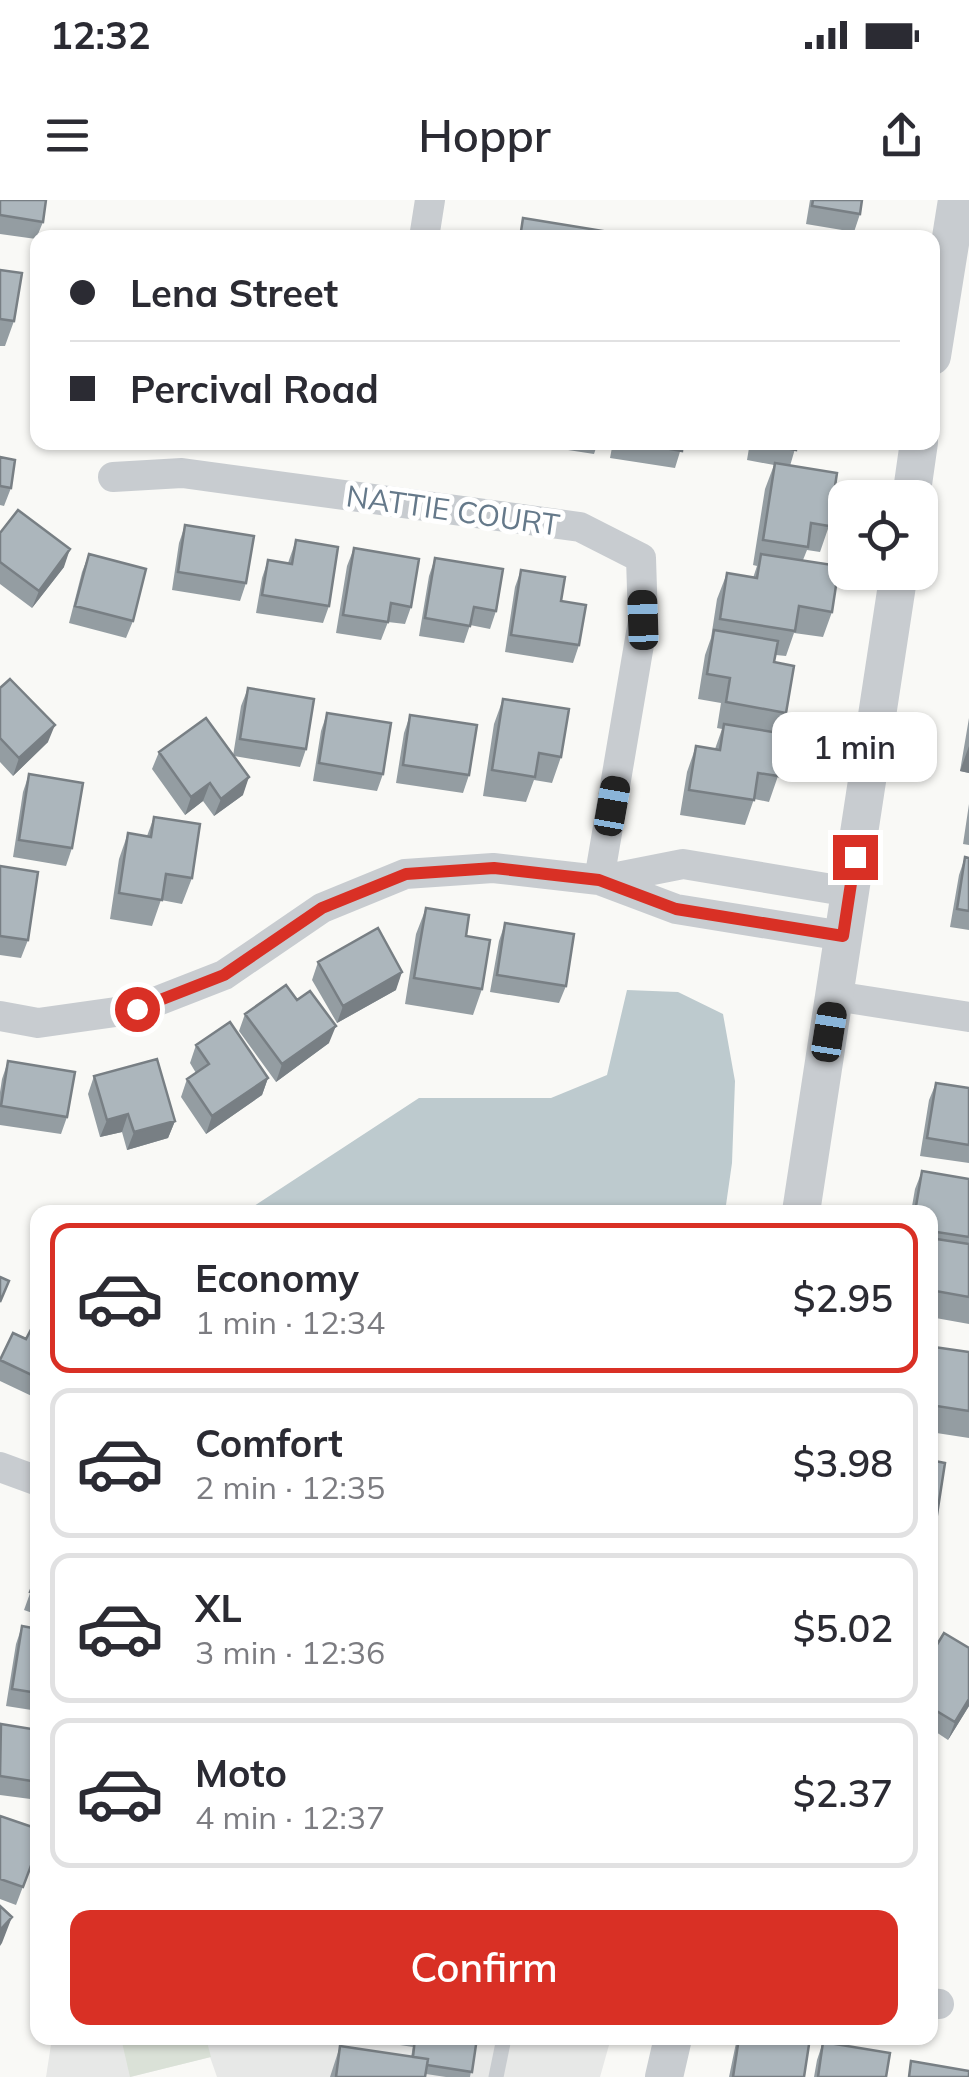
<!DOCTYPE html>
<html lang="en">
<head>
<meta charset="utf-8">
<style>
  body { margin:0; font-family:Mulish,sans-serif; background:#f7f7f7; color:#2b2b33; height:100vh; display:flex; flex-direction:column; font-size:38px; white-space:nowrap }
  * { box-sizing:border-box; margin:0 }
  p { font-size:32px; color:#7c7c81 }
  .icon { flex:none; width:55px; height:55px; fill:none; stroke:currentColor; stroke-width:2; stroke-linecap:round; stroke-linejoin:round }
  .map { position:relative; flex:1; overflow:hidden }
  .side { position:absolute; left:30px; top:1005px; width:908px; height:840px; display:flex; flex-direction:column; background:#fff; border-radius:20px; box-shadow:0 2px 8px #0004 }
  .side>* { flex:none }
  .guide { position:absolute; left:30px; top:30px; width:910px; height:220px; border-radius:20px; box-shadow:0 2px 8px #0004; display:grid; align-content:center; height:220px; padding:0 40px; background:#fff }
  .buttons { position:absolute; left:828px; top:280px; display:grid; gap:20px }
  .buttons a { display:grid; place-items:center; width:110px; height:110px; border-radius:20px; background:#fff; box-shadow:0 2px 8px #0004; font-size:50px }
  .end { position:absolute; width:45px; height:45px; margin:-22px; border:12px solid #d93025; background:#fff; box-shadow:0 0 0 5px #fff }
  .from { border-radius:50% }
  .bubble { position:absolute; height:70px; border-radius:20px; background:#fff; box-shadow:0 2px 8px #0004; font-size:32px; font-weight:600; line-height:70px; text-align:center }
  .car { position:absolute; width:30px; height:60px; margin:-30px -15px; border-radius:12px; box-shadow:0 0 8px 2px #0007; background:linear-gradient(#222 24%,#8ab4d8 0 40%,#222 0 76%,#8ab4d8 0 86%,#222 0) }
  .guide b { display:flex; align-items:center; gap:35px; height:95px; font-size:38px }
  .guide b+b { border-top:2px solid #e1e1e2 }
  .guide i { width:25px; height:25px; background:#2b2b33 }
  ul { padding:18px 0 0; list-style:none }
  li { display:flex; align-items:center; gap:30px; height:150px; margin:0 20px 15px; padding:0 20px; border:5px solid #e1e1e2; border-radius:20px }
  li div { flex:1 }
  li b { display:block; font-size:38px }
  li em { font-style:normal; font-weight:600 }
  li.active { border-color:#d93025 }
  li>.icon { width:90px; height:90px; stroke-width:1.5 }
  .button { display:flex; gap:20px; margin-top:auto; padding:20px 40px }
  .button a { flex:1; height:115px; border-radius:20px; background:#d93025; color:#fff; font-size:40px; font-weight:600; line-height:115px; text-align:center }
  .status { display:flex; justify-content:space-between; align-items:center; height:70px; padding:0 50px; background:#fff; direction:ltr }
  .status svg { height:28px; fill:currentColor }
  header { display:flex; justify-content:space-between; align-items:center; height:130px; padding:0 40px; background:#fff; font-size:45px; font-weight:600 }
  .map>svg:first-child { display:block }
  .built { fill:#e7e8e7 }
  .green { fill:#dae1d7 }
  .water { fill:#bdcace }
  .lines { fill:none; stroke-linecap:round; stroke-linejoin:round }
  .service { stroke:#c8ccd0; stroke-width:15 }
  .minor { stroke:#c8ccd0; stroke-width:30 }
  .tertiary { stroke:#c8ccd0; stroke-width:38 }
  .wall { fill:#949da2 }
  .shaded-wall { fill:#787f84 }
  .building { fill:#acb6bc; stroke:#787f84; stroke-width:2.5 }
  .route { stroke:#d93025; stroke-width:12 }
  .labels { text-anchor:middle; dominant-baseline:central; stroke-width:10; stroke-linejoin:round; paint-order:stroke }
  .street-label { font-size:30px; fill:#65798a; stroke:#fff }
</style>
</head>
<body>
<div class="status"><b>12:32</b><svg viewBox="0 0 49 12"><path d="M0 12V9h3v3zM5 12V6h3v6zM10 12V3h3v9zM15 12V0h3v12zM26 1h20v11H26zM47 4h2v5h-2z"/></svg></div>
<header><svg class="icon" aria-label="menu" viewBox="0 0 24 24"><path d="M4 6h16M4 12h16M4 18h16"/></svg>Hoppr<svg class="icon" aria-label="share" viewBox="0 0 24 24"><path d="M12 15V3M7 8l5-5 5 5M5 13v7h14v-7"/></svg></header>
<div class="map">
<svg width="969" height="1877" viewBox="0 0 969 1877">
  <rect width="100%" height="100%" fill="#f9f9f6"/>
  <!-- built -->
  <path class="built" d="M52,1838H611L600,1877H217L210,1857L130,1877H46Z"/>
  <!-- green -->
  <path class="green" d="M121,1838H206L211,1857L130,1877Z"/>
  <!-- water -->
  <path class="water" d="M627,790L678,792L723,814L735,881L732,963L725,1012H245L419,898H551L607,875Z"/>
  <g class="lines">
    <!-- service -->
    <path class="service" d="M496,1877L504,1838"/>
    <!-- minor -->
    <path class="minor" d="M424,38L430,0
      M113,277L182,273L580,327L641,358L643,421L599,680
      M602,680L683,664L850,692
      M835,796L969,817
      M0,816L38,823L137,809L224,775L322,708L405,674L493,668L599,680L676,709L843,736
      M0,1267L38,1281
      M930,1803L939,1804"/>
    <!-- tertiary -->
    <path class="tertiary" d="M932,156L957,0
      M911,298L919,242
      M801,1012L899,372
      M664,1877L673,1838"/>
  </g>
  <!-- wall -->
  <path class="wall" d="M0,0L43,22L36,39L0,34Z
    M810,0H862L860,14L854,32L806,24Z
    M0,70L14,121L5,146H0Z
    M529,242H598L594,254L529,244Z
    M613,242H683L675,268L610,258Z
    M750,242H797L790,266L829,326L820,352L807,350L803,360L832,412L823,437L794,433L786,456L776,455L774,462L786,513L779,533L778,576L769,602L754,599L745,625L680,615L687,572L696,546L715,549L722,529L717,528L721,503L698,499L705,455L711,438L717,399L727,373L753,378L757,366L753,365L765,289L774,265L747,260Z
    M0,257L11,288L4,306L0,305Z
    M185,325L246,383L240,401L172,390L179,343Z
    M0,333L64,367L32,408L0,384Z
    M296,340L329,406L323,423L256,413L262,378L268,360L288,363Z
    M354,348L411,407L405,424L388,422L381,440L336,433L347,366Z
    M89,354L133,421L126,438L69,423L82,372Z
    M435,358L496,411L490,429L470,425L464,443L419,436L429,376Z
    M521,370L561,401L579,445L573,463L505,452L515,387Z
    M0,488L48,542L13,576L0,562Z
    M248,488L306,549L300,567L234,556L243,595L214,616L203,601L185,615L152,569L159,552L233,556L241,506Z
    M503,499L561,557L552,583L534,580L526,602L483,596L494,524Z
    M327,513L383,574L377,591L313,581L321,531Z
    M410,515L469,575L463,593L396,583L404,533Z
    M969,518V573L960,571Z
    M29,574L72,648L66,666L13,657L23,592Z
    M969,604V645L963,644Z
    M154,617L192,678L182,704L161,700L152,726L110,719L119,659L128,633L147,636Z
    M965,657L969,658V730L950,727L959,675Z
    M0,666L28,740L21,758L0,755Z
    M426,708L466,736L482,789L473,815L405,804L416,734Z
    M505,723L566,786L559,803L490,792L499,741Z
    M318,762L396,790L337,823L312,780Z
    M245,814L329,843L276,882L239,831Z
    M196,845L268,878L262,895L206,934L181,897L187,879L196,873L190,863Z
    M8,861L67,917L61,934L0,925V892L2,879Z
    M94,876L175,921L168,938L127,950L122,932L100,937L88,894Z
    M936,883L969,888V963L920,956L929,900Z
    M922,971L969,979V1124L930,1117V1012H911L915,989Z
    M38,1116V1199L0,1181V1160L26,1139Z
    M934,1147L969,1152V1238L930,1232V1157Z
    M930,1260L936,1321L930,1336Z
    M38,1371V1415L24,1410Z
    M22,1426L38,1429V1511L6,1506L16,1444Z
    M969,1448V1506L948,1540L930,1528V1456Z
    M1,1524L38,1530V1600L0,1595V1528Z
    M0,1616L38,1647L16,1705L0,1699Z
    M354,1838H477L470,1877H446L426,1874L425,1877H330L340,1846L411,1857L413,1847Z
    M737,1838H810L804,1877H729Z
    M823,1842L886,1877H814L817,1860Z"/>
  <!-- shaded-wall -->
  <path class="shaded-wall" d="M70,349L64,367L32,408L39,391Z
    M55,525L48,542L13,576L19,558Z
    M969,546V573L960,571Z
    M249,577L243,595L214,616L221,599Z
    M210,583L203,601L185,615L191,597Z
    M402,772L396,790L337,823L343,806Z
    M336,826L329,843L276,882L282,864Z
    M268,878L262,895L206,934L212,916Z
    M128,914L122,932L100,937L107,920Z
    M175,921L168,938L127,950L134,932Z
    M969,1499V1506L948,1540L955,1522Z
    M12,1717L2,1743L0,1746V1730Z"/>
  <!-- building -->
  <path class="building" d="M0,0H46L43,22L0,15Z
    M813,0H862L860,14L812,6Z
    M523,18L603,31L602,38H520Z
    M0,70L22,73L14,121L0,119Z
    M629,242H683L682,251Z
    M754,242H797L796,250Z
    M0,257L15,260L11,288L0,286Z
    M775,263L837,273L829,326L811,323L808,347L763,340Z
    M18,310L70,349L39,391L0,362V333Z
    M185,325L254,336L246,383L178,372Z
    M296,340L338,347L329,406L262,395L268,360L292,364Z
    M354,348L419,359L411,407L391,403L388,422L343,415Z
    M89,354L146,369L133,421L75,406Z
    M761,354L839,366L832,412L799,406L795,431L720,419L727,373L757,378Z
    M435,358L503,369L496,411L474,407L470,426L425,418Z
    M521,370L565,377L561,401L586,405L579,445L511,435Z
    M714,430L778,441L774,462L794,466L786,513L726,502L730,478L707,474Z
    M10,479L55,525L19,558L0,538V488Z
    M248,488L314,499L306,549L240,539Z
    M503,499L569,509L561,557L539,553L535,577L492,570Z
    M327,513L391,523L383,574L319,563Z
    M410,515L477,525L469,575L403,565Z
    M206,518L249,577L221,599L210,583L191,597L159,552Z
    M724,524L785,534L778,576L758,573L754,600L689,590L696,546L720,550Z
    M29,574L83,583L72,648L19,640Z
    M154,617L200,624L192,678L166,674L162,700L119,693L128,633L151,637Z
    M965,657L969,658V711L957,709Z
    M0,666L38,672L28,740L0,736Z
    M426,708L469,715L466,736L490,740L482,789L414,778Z
    M505,723L574,734L566,786L497,775Z
    M378,728L402,772L343,806L318,762Z
    M286,785L297,800L310,791L336,826L282,864L245,814Z
    M230,822L268,878L212,916L187,879L209,864L196,845Z
    M157,859L175,921L134,932L128,914L107,920L94,876Z
    M8,861L75,872L67,917L1,906Z
    M936,883L969,888V945L927,938Z
    M922,971L969,979V1037L930,1031V1012H915Z
    M930,1038L969,1044V1097L930,1090Z
    M0,1077L9,1081L0,1102Z
    M38,1116V1178L0,1160L13,1133L26,1139Z
    M934,1147L969,1152V1211L930,1205V1171Z
    M930,1260L945,1263L936,1321L930,1320Z
    M38,1372V1395L30,1392Z
    M22,1426L38,1429V1493L12,1489Z
    M944,1433L969,1448V1499L955,1522L930,1507V1456Z
    M1,1524L38,1530V1582L0,1576Z
    M930,1596H933L930,1616Z
    M0,1616L38,1629V1647L23,1687L0,1679Z
    M0,1706L12,1717L0,1730Z
    M415,1838H477L472,1872L427,1865L428,1859L413,1857Z
    M739,1838H810L804,1877H733Z
    M823,1842L890,1853L886,1877H818Z
    M340,1846L428,1859L425,1877H336Z
    M911,1861L969,1871V1877H909Z"/>
  <g class="lines">
    <!-- route -->
    <path class="route" d="M137,809L224,775L322,708L406,674L494,668L599,680L676,709L843,736L855,657"/>
  </g>
  <g class="labels">
    <!-- street labels -->
    <g class="street-label">
      <text transform="translate(453 310) rotate(8)">NATTIE COURT</text>
    </g>
  </g>
</svg>
<div class="buttons">
<a><svg class="icon" aria-label="locate" viewBox="0 0 24 24"><circle cx="12" cy="12" r="6"/><path d="M12 2v4M12 18v4M2 12h4M18 12h4"/></svg></a>
</div>
<i class="end from" style="left:137px;top:809px"></i>
<i class="end" style="left:855px;top:657px"></i>
<div class="bubble" style="left:772px;top:512px;width:165px">1 min</div>
<i class="car" style="left:643px;top:420px;rotate:358deg"></i>
<i class="car" style="left:612px;top:606px;rotate:10deg"></i>
<i class="car" style="left:829px;top:832px;rotate:9deg"></i>
<div class="guide">
<b><i class="from"></i>Lena Street</b>
<b><i></i>Percival Road</b>
</div>
<section class="side">
<ul>
<li class="active"><svg class="icon" aria-label="car" viewBox="0 0 24 24"><path d="M5 17H2v-5l4-1 3-4h7l3 4 3 1v5h-3M9 17h6M6 11h13"/><circle cx="7" cy="17" r="2"/><circle cx="17" cy="17" r="2"/></svg><div><b>Economy</b><p>1 min · 12:34</p></div><em>$2.95</em></li>
<li><svg class="icon" aria-label="car" viewBox="0 0 24 24"><path d="M5 17H2v-5l4-1 3-4h7l3 4 3 1v5h-3M9 17h6M6 11h13"/><circle cx="7" cy="17" r="2"/><circle cx="17" cy="17" r="2"/></svg><div><b>Comfort</b><p>2 min · 12:35</p></div><em>$3.98</em></li>
<li><svg class="icon" aria-label="car" viewBox="0 0 24 24"><path d="M5 17H2v-5l4-1 3-4h7l3 4 3 1v5h-3M9 17h6M6 11h13"/><circle cx="7" cy="17" r="2"/><circle cx="17" cy="17" r="2"/></svg><div><b>XL</b><p>3 min · 12:36</p></div><em>$5.02</em></li>
<li><svg class="icon" aria-label="car" viewBox="0 0 24 24"><path d="M5 17H2v-5l4-1 3-4h7l3 4 3 1v5h-3M9 17h6M6 11h13"/><circle cx="7" cy="17" r="2"/><circle cx="17" cy="17" r="2"/></svg><div><b>Moto</b><p>4 min · 12:37</p></div><em>$2.37</em></li>
</ul>
<div class="button"><a>Confirm</a></div>
</section>
</div>
</body>
</html>
